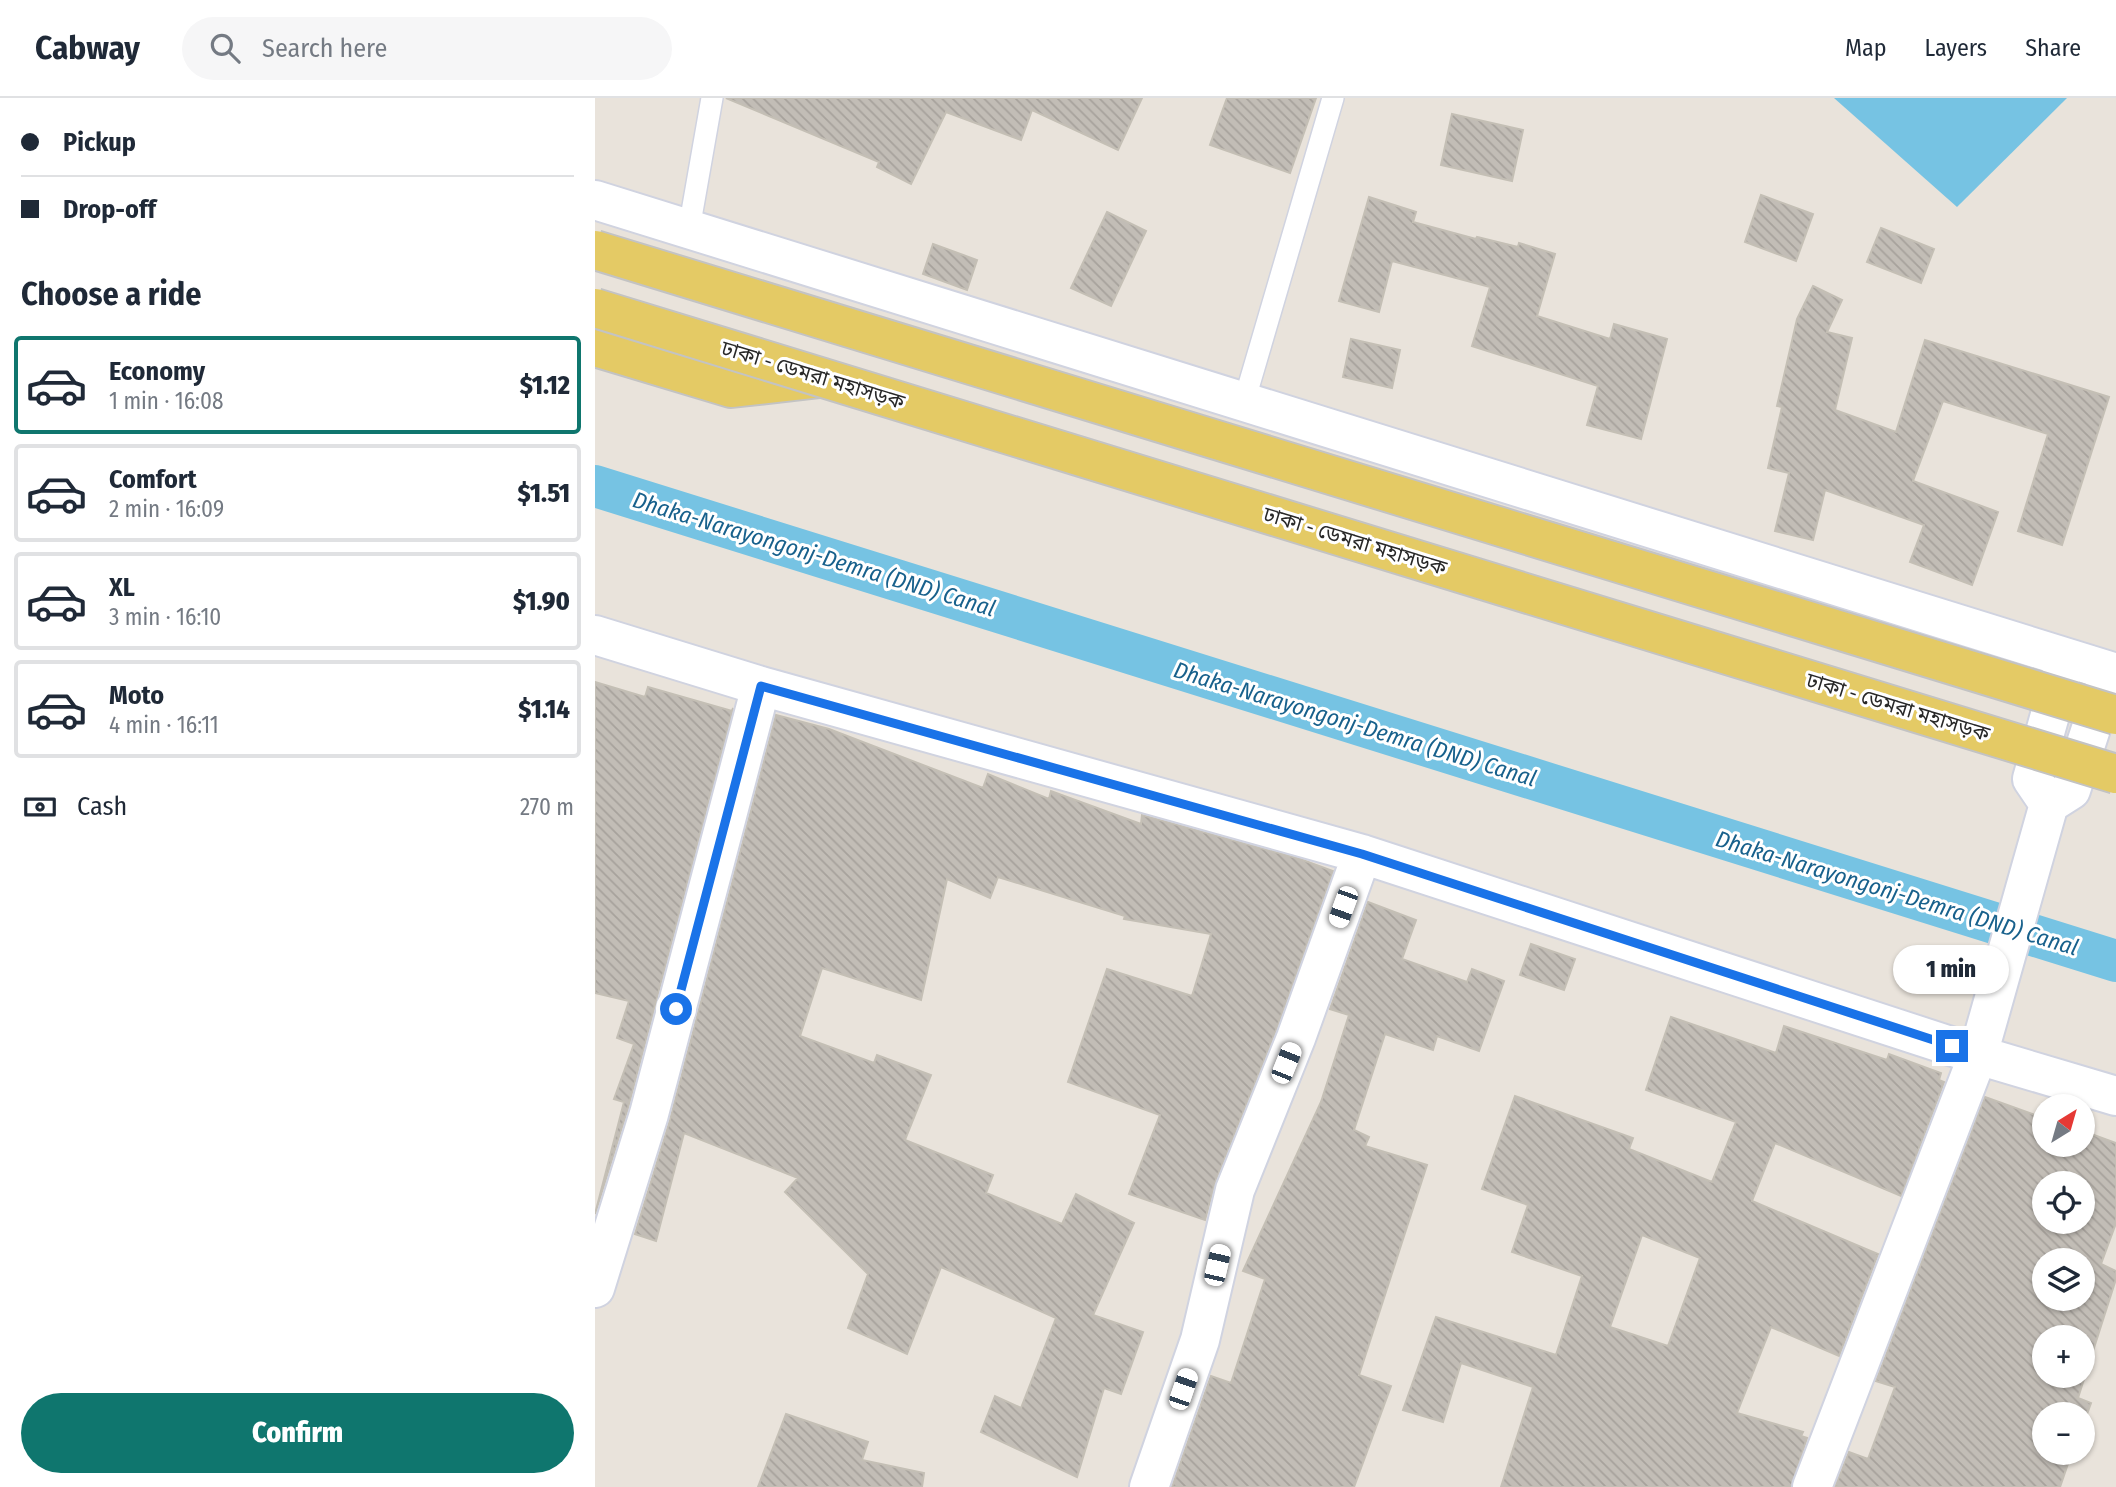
<!DOCTYPE html>
<html lang="en">
<head>
<meta charset="utf-8">
<style>
  body { margin:0; font-family:"Fira Sans Condensed","Noto Sans Bengali",sans-serif; background:#f6f6f7; color:#1f2937; height:100vh; display:flex; flex-direction:column; font-size:26px; white-space:nowrap }
  * { box-sizing:border-box; margin:0 }
  p { font-size:23px; color:#747a83 }
  .icon { flex:none; width:38px; height:38px; fill:none; stroke:currentColor; stroke-width:2; stroke-linecap:round; stroke-linejoin:round }
  .map { position:relative; flex:1; overflow:hidden }
  .drawer { display:flex; flex-direction:column; background:#fff; width:595px }
  .drawer>* { flex:none }
  .guide { display:grid; align-content:center; height:154px; padding:0 21px; background:#fff }
  .needle { width:46px; rotate:37deg }
  .controls { position:absolute; left:1437px; top:996px; display:grid; gap:14px }
  .controls a { display:grid; place-items:center; width:63px; height:63px; border-radius:50%; background:#fff; box-shadow:0 2px 5px #0004; font-size:35px }
  .end { position:absolute; width:32px; height:32px; margin:-16px; border:9px solid #1a73e8; background:#fff; box-shadow:0 0 0 4px #fff }
  .from { border-radius:50% }
  .bubble { position:absolute; height:49px; border-radius:24px; background:#fff; box-shadow:0 2px 5px #0004; font-size:23px; font-weight:800; line-height:49px; text-align:center }
  .car { position:absolute; width:21px; height:42px; margin:-21px -10px; border-radius:9px; box-shadow:0 0 5px 2px #0007; background:linear-gradient(#fff 24%,#345 0 40%,#fff 0 76%,#345 0 86%,#fff 0) }
  .guide b { display:flex; align-items:center; gap:24px; height:66px; font-size:26px }
  .guide b+b { border-top:2px solid #e0e1e3 }
  .guide i { width:18px; height:18px; background:#1f2937 }
  ul { padding:0; list-style:none }
  li { display:flex; align-items:center; gap:21px; height:98px; margin:0 14px 10px; padding:0 7px; border:4px solid #e0e1e3; border-radius:7px }
  li div { flex:1 }
  li b { display:block; font-size:26px }
  li em { font-style:normal; font-weight:800 }
  li.active { border-color:#0f766e }
  li>.icon { width:63px; height:63px; stroke-width:1.5 }
  h2 { padding:0 21px; font-size:32px; line-height:84px }
  .pay { display:flex; align-items:center; gap:18px; height:77px; padding:0 21px; font-size:26px }
  .pay p { margin-inline-start:auto }
  .cta { display:flex; gap:14px; margin-top:auto; padding:14px 21px }
  .cta a { flex:1; height:80px; border-radius:42px; background:#0f766e; color:#fff; font-size:28px; font-weight:800; line-height:80px; text-align:center }
  header { display:flex; align-items:center; gap:42px; box-sizing:border-box; height:98px; padding:0 35px; background:#fff; border-bottom:2px solid #e0e1e3 }
  header strong { font-size:33px }
  nav { display:flex; gap:38px; margin-inline-start:auto; font-size:24px }
  .search { width:490px; height:63px; background:#f6f6f7; display:flex; align-items:center; gap:18px; box-sizing:border-box; padding:0 24px; border-radius:38px; color:#747a83; font-size:26px }
  main { display:flex; flex:1; min-height:0 }
  .map>svg:first-child { display:block }
  .water { fill:#76c3e3 }
  .lines { fill:none; stroke-linecap:round; stroke-linejoin:round }
  .canal { stroke:#76c3e3; stroke-width:42 }
  .building { fill:url(#building-back-hatch); stroke:#c4bfb5; stroke-width:2; fill-rule:evenodd }
  .service-casing { stroke:#d0d3e0; stroke-width:24 }
  .minor-casing { stroke:#d0d3e0; stroke-width:42 }
  .primary-casing { stroke:#c3c3c3; stroke-width:42 }
  .service { stroke:#fff; stroke-width:21 }
  .minor { stroke:#fff; stroke-width:38 }
  .primary { stroke:#e4ca65; stroke-width:38 }
  .primary-bridge-casing { stroke:#c3c3c3; stroke-width:42; stroke-linecap:butt }
  .primary-bridge { stroke:#e4ca65; stroke-width:38 }
  .route { stroke:#1a73e8; stroke-width:9 }
  .labels { text-anchor:middle; dominant-baseline:central; stroke-width:6; stroke-linejoin:round; paint-order:stroke }
  .street-label { font-size:21px; fill:#282828; stroke:#fff }
  .water-label { font-size:23px; font-style:italic; fill:#18618c; stroke:#fff }
</style>
</head>
<body>
<header>
<strong>Cabway</strong>
<div class="search"><svg class="icon" aria-label="search" viewBox="0 0 24 24"><circle cx="10" cy="10" r="6"/><path d="M15 15l6 6"/></svg>Search here</div>
<nav><a>Map</a><a>Layers</a><a>Share</a></nav>
</header>
<main>
<section class="drawer">
<div class="guide">
<b><i class="from"></i>Pickup</b>
<b><i></i>Drop-off</b>
</div>
<h2>Choose a ride</h2>
<ul>
<li class="active"><svg class="icon" aria-label="car" viewBox="0 0 24 24"><path d="M5 17H2v-5l4-1 3-4h7l3 4 3 1v5h-3M9 17h6M6 11h13"/><circle cx="7" cy="17" r="2"/><circle cx="17" cy="17" r="2"/></svg><div><b>Economy</b><p>1 min · 16:08</p></div><em>$1.12</em></li>
<li><svg class="icon" aria-label="car" viewBox="0 0 24 24"><path d="M5 17H2v-5l4-1 3-4h7l3 4 3 1v5h-3M9 17h6M6 11h13"/><circle cx="7" cy="17" r="2"/><circle cx="17" cy="17" r="2"/></svg><div><b>Comfort</b><p>2 min · 16:09</p></div><em>$1.51</em></li>
<li><svg class="icon" aria-label="car" viewBox="0 0 24 24"><path d="M5 17H2v-5l4-1 3-4h7l3 4 3 1v5h-3M9 17h6M6 11h13"/><circle cx="7" cy="17" r="2"/><circle cx="17" cy="17" r="2"/></svg><div><b>XL</b><p>3 min · 16:10</p></div><em>$1.90</em></li>
<li><svg class="icon" aria-label="car" viewBox="0 0 24 24"><path d="M5 17H2v-5l4-1 3-4h7l3 4 3 1v5h-3M9 17h6M6 11h13"/><circle cx="7" cy="17" r="2"/><circle cx="17" cy="17" r="2"/></svg><div><b>Moto</b><p>4 min · 16:11</p></div><em>$1.14</em></li>
</ul>
<div class="pay"><svg class="icon" aria-label="cash" viewBox="0 0 24 24"><path d="M3 7h18v10H3z"/><circle cx="12" cy="12" r="2"/></svg>Cash<p>270 m</p></div>
<div class="cta"><a>Confirm</a></div>
</section>
<div class="map">
<svg width="1521" height="1389" viewBox="0 0 1521 1389">
  <defs>
    <pattern id="building-back-hatch" width="6" height="6" patternUnits="userSpaceOnUse" patternTransform="scale(1.75)"><rect width="6" height="6" fill="#c2bdb6"/><path d="M-1 5l2 2M0 0l6 6M5-1l2 2" fill="none" stroke="#a7a29c"/></pattern>
  </defs>
  <rect width="100%" height="100%" fill="#e9e3db"/>
  <!-- water -->
  <path class="water" d="M1239,0H1472L1362,109Z"/>
  <g class="lines">
    <!-- canal -->
    <path class="canal" d="M0,388L1521,863"/>
  </g>
  <!-- building -->
  <path class="building" d="M131,0H547L523,52L437,12L426,42L351,14L316,86L282,69L284,64Z
    M632,0H721L695,75L615,47Z
    M857,16L928,32L917,83L846,67Z
    M1166,97L1218,116L1201,163L1150,144Z
    M774,99L821,114L818,124L881,141L882,139L923,149L924,145L960,156L942,218L1015,241L1019,226L1072,241L1046,341L992,327L1003,288L877,248L895,189L797,163L784,214L744,203Z
    M512,114L551,133L516,208L476,190Z
    M1286,130L1339,151L1326,185L1272,164Z
    M338,146L382,162L372,192L328,176Z
    M1218,188L1247,202L1232,234L1257,240L1240,312L1301,334L1330,242L1514,299L1467,447L1423,433L1453,336L1348,303L1318,383L1403,414L1377,487L1315,464L1329,427L1230,392L1218,442L1180,433L1194,375L1173,370L1187,309L1182,308L1202,221Z
    M756,241L805,252L797,290L748,279Z
    M0,584L50,599L53,589L137,613L138,610L33,1010L0,1116L29,1004L19,1001L39,946L22,940L34,903L0,895Z
    M181,617L234,631L388,690L393,676L454,701L456,693L546,726L547,717L705,761L738,773L681,932L620,1084L610,1122L534,1096L565,1017L473,984L512,871L597,898L616,836L529,821L530,818L403,779L395,800L352,781L326,902L227,870L205,938L279,965L282,957L336,977L310,1042L398,1077L391,1095L467,1126L481,1096L539,1125L498,1217L548,1234L526,1296L509,1290L482,1379L386,1334L400,1298L426,1310L461,1220L346,1169L312,1256L253,1230L273,1176L190,1094L203,1080L89,1035L61,1143L40,1136L75,1022Z
    M773,804L821,822L807,861L872,884L877,871L909,883L884,953L842,938L838,952L790,936L759,1032L774,1039L770,1048L832,1067L764,1277L796,1288L759,1389H577L616,1278L636,1285L670,1181L648,1173L726,1004L754,917L735,911Z
    M936,846L980,861L969,892L925,877Z
    M1076,919L1181,955L1189,928L1292,962L1294,956L1346,975L1344,982L1349,984L1306,1098L1180,1045L1157,1103L1283,1156L1244,1258L1176,1229L1142,1315L1208,1334L1206,1338L1212,1340L1196,1389H906L938,1289L866,1265L848,1324L808,1312L841,1219L961,1257L987,1178L917,1154L933,1107L887,1091L920,998L1038,1040L1034,1051L1117,1084L1141,1024L1051,992ZM1047,1137L1105,1160L1073,1248L1015,1229Z
    M1390,999L1449,1020V1046H1488V1033L1521,1045V1125L1506,1166L1521,1173V1181L1483,1300L1496,1305L1488,1327V1316H1449V1354H1477L1465,1389H1240L1254,1354L1273,1361L1300,1289L1281,1283ZM1449,1085H1488V1124H1449ZM1449,1162H1488V1200H1449ZM1449,1239H1488V1278H1449Z
    M191,1316L273,1344L267,1362L329,1375L327,1389H163Z"/>
  <g class="lines">
    <!-- service casing -->
    <g class="service-casing">
      <path id="service" d="M94,131L117,0
        M649,304L738,0"/>
    </g>
    <!-- minor casing -->
    <g class="minor-casing">
      <path id="minor" d="M0,102L1521,575
        M0,537L166,588L767,756L1383,957L1521,998
        M1454,706L1437,681L1469,567
        M0,1190L54,1016L166,588
        M554,1389L605,1242L640,1092L701,940L767,756
        M1217,1389L1383,957L1454,706L1476,692L1513,578"/>
    </g>
    <!-- primary casing -->
    <g class="primary-casing">
      <path id="primary" d="M0,249L136,290L225,280"/>
    </g>
    <!-- service -->
    <use href="#service" class="service"/>
    <!-- minor -->
    <use href="#minor" class="minor"/>
    <!-- primary -->
    <use href="#primary" class="primary"/>
    <!-- primary-bridge casing -->
    <g class="primary-bridge-casing">
      <path id="primary-bridge" d="M0,152L1521,617
        M0,210L1521,676"/>
    </g>
    <!-- primary-bridge -->
    <use href="#primary-bridge" class="primary-bridge"/>
  </g>
  <g class="lines">
    <!-- route -->
    <path class="route" d="M81,911L166,588L767,756L1357,948"/>
  </g>
  <g class="labels">
    <!-- street labels -->
    <g class="street-label">
      <text transform="translate(218 277) rotate(17)">ঢাকা - ডেমরা মহাসড়ক</text>
      <text transform="translate(760 443) rotate(17)">ঢাকা - ডেমরা মহাসড়ক</text>
      <text transform="translate(1303 609) rotate(17)">ঢাকা - ডেমরা মহাসড়ক</text>
    </g>
    <!-- water labels -->
    <g class="water-label">
      <text transform="translate(219 456) rotate(17)">Dhaka-Narayongonj-Demra (DND) Canal</text>
      <text transform="translate(760 626) rotate(17)">Dhaka-Narayongonj-Demra (DND) Canal</text>
      <text transform="translate(1302 795) rotate(17)">Dhaka-Narayongonj-Demra (DND) Canal</text>
    </g>
  </g>
</svg>
<div class="controls">
<a><svg class="needle" viewBox="-14 -14 28 28"><path d="M0-13l5 13h-10z" fill="#e53935"/><path d="M0 13l5-13h-10z" fill="#747a83"/></svg></a>
<a><svg class="icon" aria-label="locate" viewBox="0 0 24 24"><circle cx="12" cy="12" r="6"/><path d="M12 2v4M12 18v4M2 12h4M18 12h4"/></svg></a>
<a><svg class="icon" aria-label="layers" viewBox="0 0 24 24"><path d="M12 4l9 5-9 5-9-5zM3 14l9 5 9-5"/></svg></a>
<a>+</a>
<a>−</a>
</div>
<i class="end from" style="left:81px;top:911px"></i>
<i class="end" style="left:1357px;top:948px"></i>
<div class="bubble" style="left:1298px;top:847px;width:116px">1 min</div>
<i class="car" style="left:748px;top:809px;rotate:200deg"></i>
<i class="car" style="left:691px;top:965px;rotate:22deg"></i>
<i class="car" style="left:622px;top:1167px;rotate:13deg"></i>
<i class="car" style="left:588px;top:1291px;rotate:19deg"></i>
</div>
</main>
</body>
</html>
